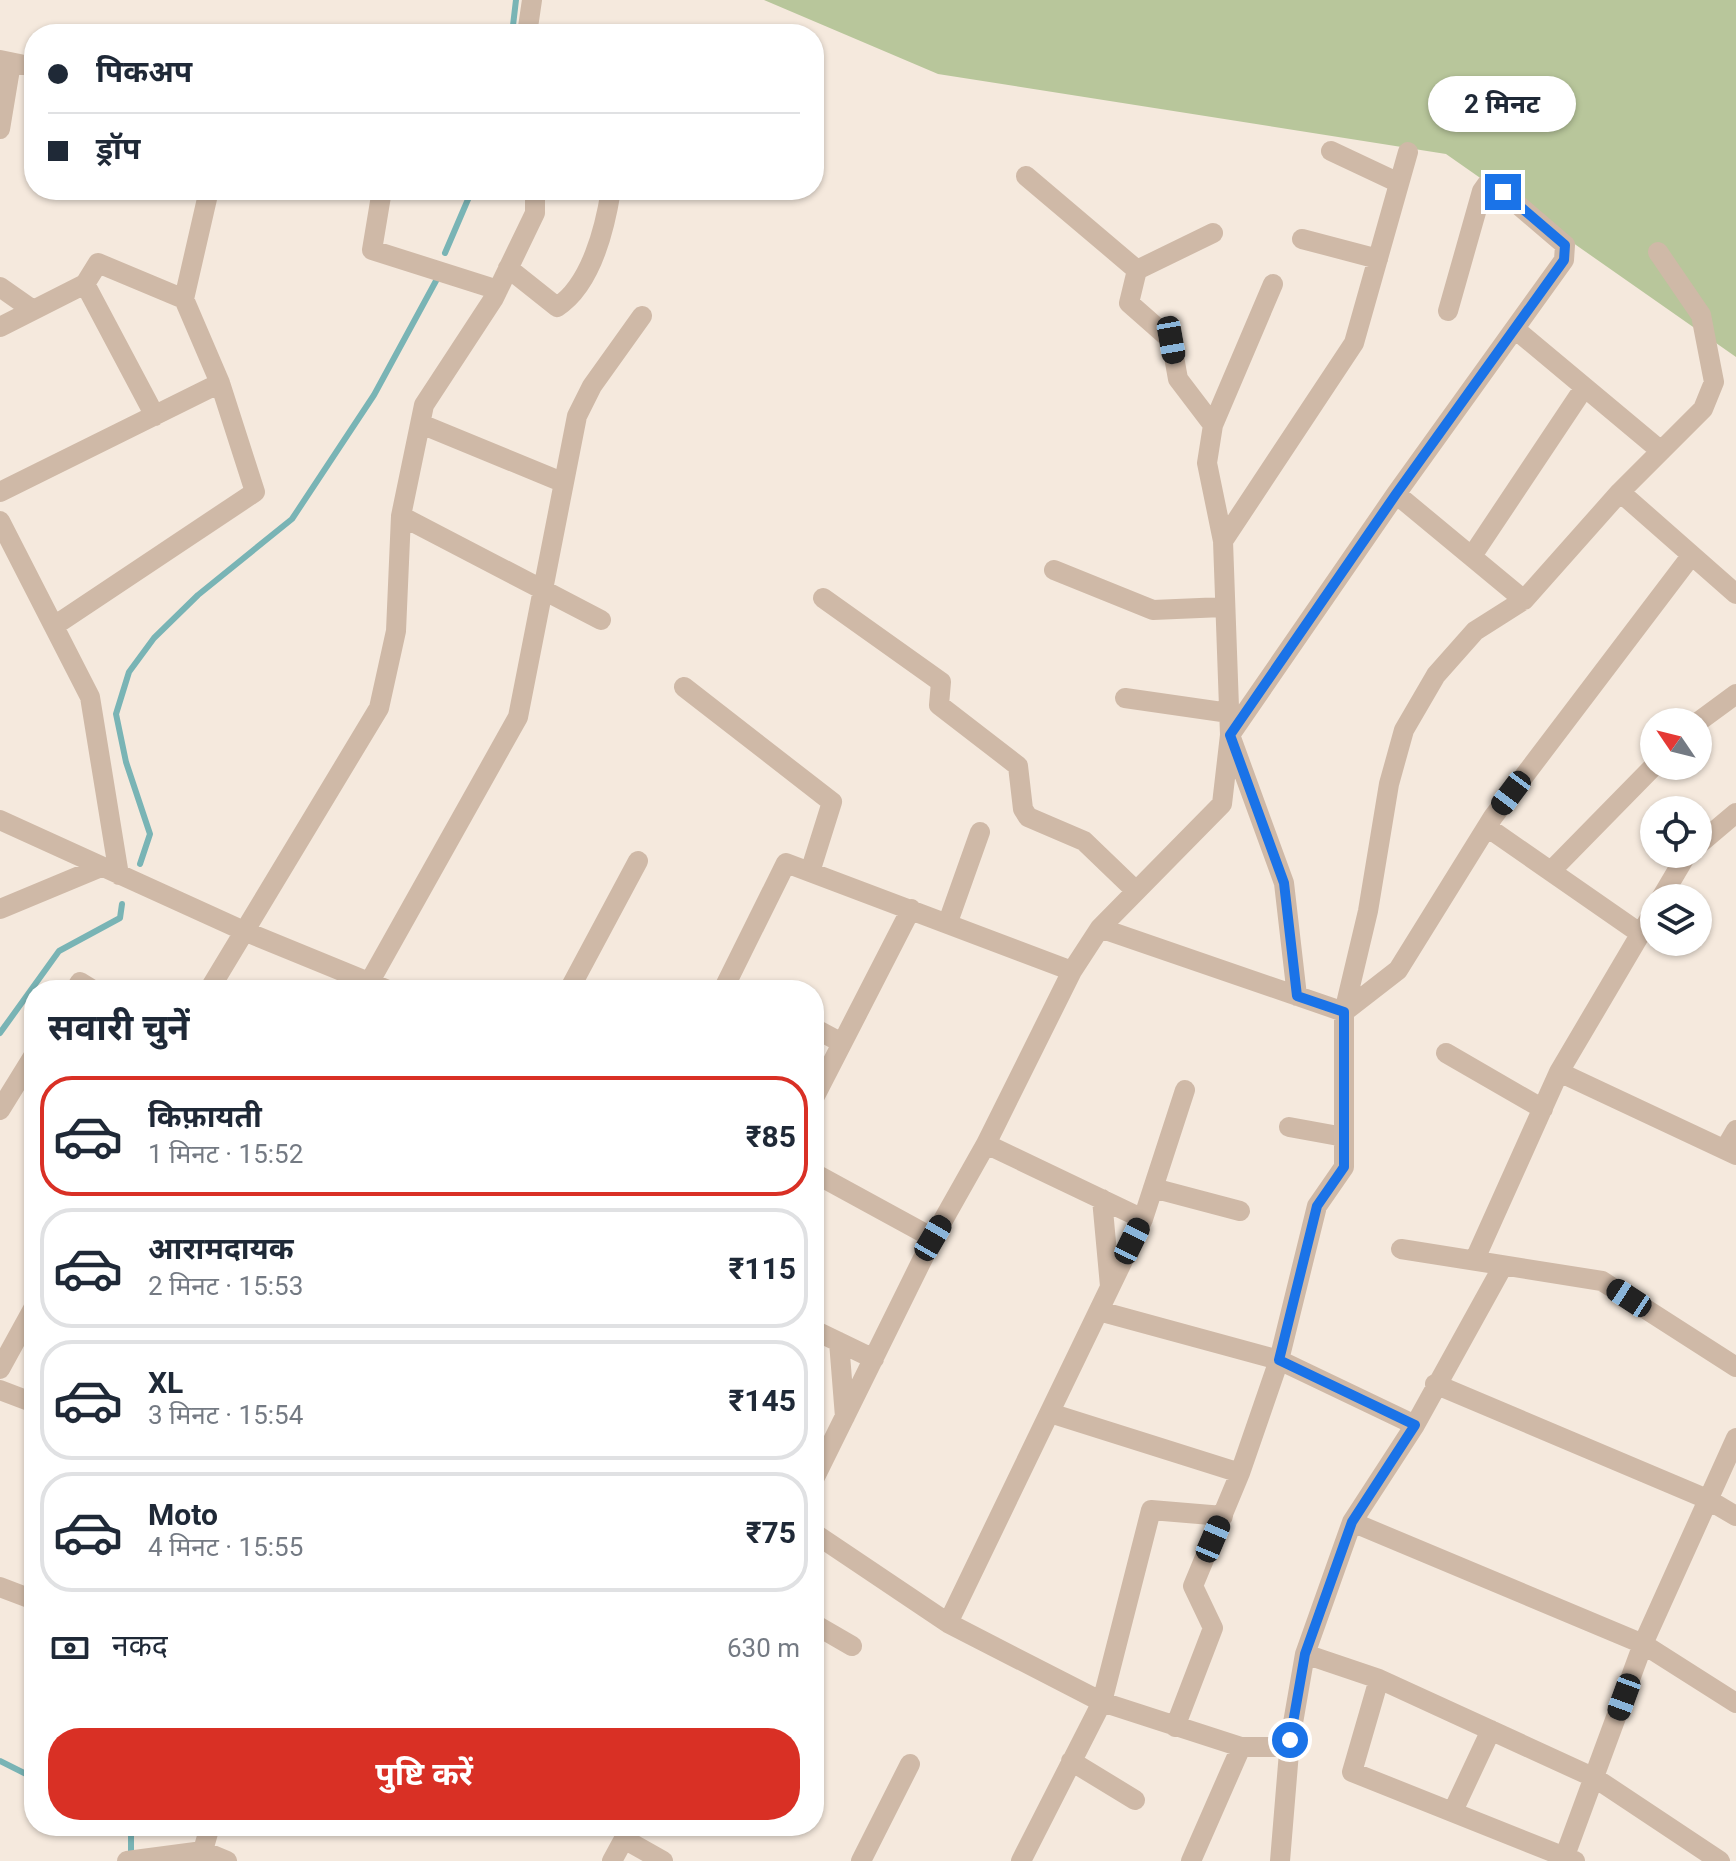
<!DOCTYPE html>
<html lang="hi">
<head>
<meta charset="utf-8">
<style>
  body { margin:0; font-family:Roboto,"Noto Sans Devanagari",sans-serif; background:#f2f2f3; color:#1f2937; height:100vh; display:flex; flex-direction:column; font-size:30px; white-space:nowrap }
  * { box-sizing:border-box; margin:0 }
  p { font-size:26px; color:#747a83 }
  .icon { flex:none; width:44px; height:44px; fill:none; stroke:currentColor; stroke-width:2; stroke-linecap:round; stroke-linejoin:round }
  .map { position:relative; flex:1; overflow:hidden }
  .panel { position:absolute; left:24px; top:980px; width:800px; height:856px; display:flex; flex-direction:column; background:#fff; border-radius:32px; box-shadow:0 2px 6px #0004 }
  .panel>* { flex:none }
  .banner { position:absolute; left:24px; top:24px; width:800px; height:176px; border-radius:32px; box-shadow:0 2px 6px #0004; display:grid; align-content:center; height:176px; padding:0 24px; background:#fff }
  .needle { width:52px; rotate:305deg }
  .tools { position:absolute; left:1640px; top:708px; display:grid; gap:16px }
  .tools a { display:grid; place-items:center; width:72px; height:72px; border-radius:50%; background:#fff; box-shadow:0 2px 6px #0004; font-size:40px }
  .end { position:absolute; width:36px; height:36px; margin:-18px; border:10px solid #1a73e8; background:#fff; box-shadow:0 0 0 4px #fff }
  .from { border-radius:50% }
  .bubble { position:absolute; height:56px; border-radius:28px; background:#fff; box-shadow:0 2px 6px #0004; font-size:26px; font-weight:700; line-height:56px; text-align:center }
  .car { position:absolute; width:24px; height:48px; margin:-24px -12px; border-radius:10px; box-shadow:0 0 6px 2px #0007; background:linear-gradient(#222 24%,#8ab4d8 0 40%,#222 0 76%,#8ab4d8 0 86%,#222 0) }
  .banner b { display:flex; align-items:center; gap:28px; height:76px; font-size:30px }
  .banner b+b { border-top:2px solid #e0e1e3 }
  .banner i { width:20px; height:20px; background:#1f2937 }
  ul { padding:0; list-style:none }
  li { display:flex; align-items:center; gap:24px; height:120px; margin:0 16px 12px; padding:0 8px; border:4px solid #e0e1e3; border-radius:32px }
  li div { flex:1 }
  li b { display:block; font-size:30px }
  li em { font-style:normal; font-weight:700 }
  li.selected { border-color:#d93025 }
  li>.icon { width:72px; height:72px; stroke-width:1.5 }
  h2 { padding:0 24px; font-size:36px; line-height:96px }
  .pay { display:flex; align-items:center; gap:20px; height:88px; padding:0 24px; font-size:30px }
  .pay p { margin-inline-start:auto }
  .action { display:flex; gap:16px; margin-top:auto; padding:16px 24px }
  .action a { flex:1; height:92px; border-radius:32px; background:#d93025; color:#fff; font-size:32px; font-weight:700; line-height:92px; text-align:center }
  .map>svg:first-child { display:block }
  .green { fill:#b8c69b }
  .lines { fill:none; stroke-linecap:round; stroke-linejoin:round }
  .stream { stroke:#79b4b5; stroke-width:6 }
  .minor { stroke:#cfb9a7; stroke-width:20 }
  .route { stroke:#1a73e8; stroke-width:10 }
</style>
</head>
<body>
<div class="map">
<svg width="1736" height="1861" viewBox="0 0 1736 1861">
  <rect width="100%" height="100%" fill="#f5e9dd"/>
  <!-- green -->
  <path class="green" d="M764,0H1736V357L1446,154L938,74Z"/>
  <g class="lines">
    <!-- stream -->
    <path class="stream" d="M512,34L516,0
      M445,253L472,190
      M140,864L150,834L126,762L116,714L129,672L154,638L198,595L292,519L374,395L437,279
      M0,1033L59,951L120,918L122,904
      M0,1761L34,1778
      M131,1826V1857"/>
    <!-- minor -->
    <path class="minor" d="M527,34L532,0
      M0,60L34,67
      M0,129L11,63
      M1331,151L1399,183
      M1026,176L1137,270
      M382,190L372,250L498,290
      M1213,233L1137,270L1129,303L1171,340L1178,379L1213,425
      M1302,239L1378,259
      M508,268L557,307C591,285 605,228 611,190
      M85,284L155,416
      M1273,284L1213,425L1207,463L1223,541L1230,735L1284,883L1297,996
      M0,287L30,308
      M0,327L85,284L98,263L184,299L209,190
      M1515,329L1661,451
      M421,424L562,482
      M0,492L220,383
      M1620,492L1736,594
      M1396,494L1524,600
      M401,516L601,620
      M0,521L90,697L119,875
      M1223,541L1354,343L1408,152
      M1472,556L1584,388
      M1054,570L1153,610L1223,607
      M823,598L941,682L939,705L1018,766L1023,809L1028,817L1084,841L1136,891
      M54,626L255,492L220,383L184,299
      M684,687L832,802L810,872
      M1125,698L1229,713
      M1698,722L1736,694
      M0,820L244,931L388,990
      M1487,827L1641,934
      M1698,845L1736,813
      M1551,871L1654,766
      M1661,898L1687,854
      M0,909L101,867
      M948,922L980,832
      M1100,928L1344,1012L1398,970L1493,817L1691,556
      M75,990L80,982L93,990
      M209,990L379,708L396,631L401,516L424,405L494,298L535,213V190
      M365,990L518,717L577,416L592,386L642,316
      M569,990L638,861
      M723,990L786,863L1072,971
      M814,1028L842,1043
      M1446,1053L1543,1109
      M1559,1072L1736,1155
      M814,1098L911,909
      M0,1110L34,1055
      M1289,1127L1344,1137
      M986,1144L1143,1219
      M1725,1149L1736,1130
      M814,1173L933,1238
      M1153,1188L1240,1211
      M1102,1199L1110,1286
      M1401,1249L1602,1281L1736,1367
      M1475,1259L1559,1072L1654,911
      M1099,1311L1279,1360L1415,1425
      M814,1330L874,1359
      M839,1342L845,1417
      M0,1369L34,1307
      M1435,1384L1707,1499L1736,1516
      M0,1390L34,1403
      M1050,1413L1240,1473
      M814,1479L933,1238L986,1144L1072,971L1100,928L1222,804L1230,735L1396,494L1564,260L1565,245L1503,192L1487,184L1482,191L1448,311
      M1352,1522L1643,1644L1736,1703
      M814,1533L948,1623L1102,1702L1241,1747H1276L1290,1740
      M0,1587L34,1600
      M948,1623L1143,1219L1185,1090
      M814,1624L852,1646
      M1305,1654L1379,1679L1595,1778L1720,1861
      M1379,1679L1352,1772L1575,1861
      M1175,1727L1213,1628L1193,1586L1240,1473L1279,1360L1317,1206L1344,1167V1012L1368,911L1389,784L1404,730L1436,675L1475,631L1524,600L1620,492L1703,409L1714,382L1701,315L1658,252
      M1071,1761L1135,1800
      M1453,1811L1491,1730
      M624,1839L663,1861
      M127,1861L203,1851L227,1861
      M200,1861L210,1826
      M612,1861L631,1826
      M861,1861L910,1764
      M1021,1861L1102,1702L1151,1510L1223,1516
      M1191,1861L1241,1747
      M1280,1861L1290,1740L1305,1654L1352,1522L1415,1425L1503,1266
      M1563,1861L1643,1644L1736,1438"/>
  </g>
  <g class="lines">
    <!-- route -->
    <path class="route" d="M1290,1740L1305,1654L1352,1522L1415,1425L1279,1360L1317,1206L1344,1167V1012L1297,996L1284,883L1230,735L1396,494L1564,260L1565,245L1503,192"/>
  </g>
</svg>
<div class="tools">
<a><svg class="needle" viewBox="-14 -14 28 28"><path d="M0-13l5 13h-10z" fill="#e53935"/><path d="M0 13l5-13h-10z" fill="#747a83"/></svg></a>
<a><svg class="icon" aria-label="locate" viewBox="0 0 24 24"><circle cx="12" cy="12" r="6"/><path d="M12 2v4M12 18v4M2 12h4M18 12h4"/></svg></a>
<a><svg class="icon" aria-label="layers" viewBox="0 0 24 24"><path d="M12 4l9 5-9 5-9-5zM3 14l9 5 9-5"/></svg></a>
</div>
<i class="end from" style="left:1290px;top:1740px"></i>
<i class="end" style="left:1503px;top:192px"></i>
<div class="bubble" style="left:1428px;top:76px;width:148px">2 मिनट</div>
<i class="car" style="left:1171px;top:340px;rotate:170deg"></i>
<i class="car" style="left:1511px;top:793px;rotate:217deg"></i>
<i class="car" style="left:933px;top:1238px;rotate:30deg"></i>
<i class="car" style="left:1132px;top:1241px;rotate:26deg"></i>
<i class="car" style="left:1629px;top:1298px;rotate:303deg"></i>
<i class="car" style="left:1213px;top:1539px;rotate:23deg"></i>
<i class="car" style="left:1624px;top:1697px;rotate:200deg"></i>
<div class="banner">
<b><i class="from"></i>पिकअप</b>
<b><i></i>ड्रॉप</b>
</div>
<section class="panel">
<h2>सवारी चुनें</h2>
<ul>
<li class="selected"><svg class="icon" aria-label="car" viewBox="0 0 24 24"><path d="M5 17H2v-5l4-1 3-4h7l3 4 3 1v5h-3M9 17h6M6 11h13"/><circle cx="7" cy="17" r="2"/><circle cx="17" cy="17" r="2"/></svg><div><b>किफ़ायती</b><p>1 मिनट · 15:52</p></div><em>₹85</em></li>
<li><svg class="icon" aria-label="car" viewBox="0 0 24 24"><path d="M5 17H2v-5l4-1 3-4h7l3 4 3 1v5h-3M9 17h6M6 11h13"/><circle cx="7" cy="17" r="2"/><circle cx="17" cy="17" r="2"/></svg><div><b>आरामदायक</b><p>2 मिनट · 15:53</p></div><em>₹115</em></li>
<li><svg class="icon" aria-label="car" viewBox="0 0 24 24"><path d="M5 17H2v-5l4-1 3-4h7l3 4 3 1v5h-3M9 17h6M6 11h13"/><circle cx="7" cy="17" r="2"/><circle cx="17" cy="17" r="2"/></svg><div><b>XL</b><p>3 मिनट · 15:54</p></div><em>₹145</em></li>
<li><svg class="icon" aria-label="car" viewBox="0 0 24 24"><path d="M5 17H2v-5l4-1 3-4h7l3 4 3 1v5h-3M9 17h6M6 11h13"/><circle cx="7" cy="17" r="2"/><circle cx="17" cy="17" r="2"/></svg><div><b>Moto</b><p>4 मिनट · 15:55</p></div><em>₹75</em></li>
</ul>
<div class="pay"><svg class="icon" aria-label="cash" viewBox="0 0 24 24"><path d="M3 7h18v10H3z"/><circle cx="12" cy="12" r="2"/></svg>नकद<p>630 m</p></div>
<div class="action"><a>पुष्टि करें</a></div>
</section>
</div>
</body>
</html>
